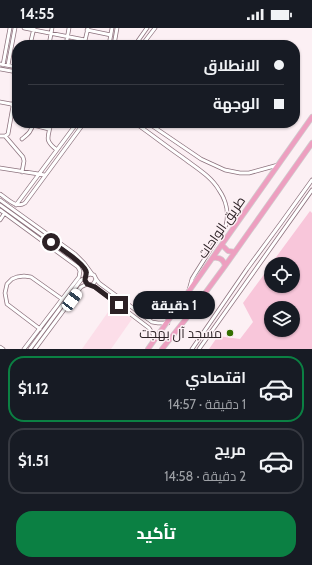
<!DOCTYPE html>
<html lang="ar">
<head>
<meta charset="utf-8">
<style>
  body { margin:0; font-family:Cabin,Cairo,sans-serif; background:#242831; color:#f1f3f6; direction:rtl; height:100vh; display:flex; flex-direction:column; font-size:15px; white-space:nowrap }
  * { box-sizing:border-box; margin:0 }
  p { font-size:13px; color:#9ea1a6 }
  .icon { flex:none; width:22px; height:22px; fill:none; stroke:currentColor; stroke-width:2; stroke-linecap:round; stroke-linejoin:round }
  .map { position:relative; height:321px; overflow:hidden; direction:ltr }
  .panel { display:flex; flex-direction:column; background:#171b24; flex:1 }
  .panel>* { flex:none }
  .guide { position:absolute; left:12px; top:12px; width:288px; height:88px; border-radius:16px; box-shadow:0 1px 3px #0004; direction:rtl; display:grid; align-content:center; height:88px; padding:0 16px; background:#171b24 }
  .fabs { position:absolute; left:264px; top:229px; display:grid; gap:8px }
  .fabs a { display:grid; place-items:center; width:36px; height:36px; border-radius:50%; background:#171b24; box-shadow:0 1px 3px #0004; font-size:20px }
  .end { position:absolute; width:18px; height:18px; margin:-9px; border:5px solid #2c2125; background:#fff; box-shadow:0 0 0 2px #fff }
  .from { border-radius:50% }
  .bubble { position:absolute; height:28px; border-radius:14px; background:#171b24; box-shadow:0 1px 3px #0004; font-size:13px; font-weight:800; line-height:28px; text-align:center; direction:rtl }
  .car { position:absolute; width:12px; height:24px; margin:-12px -6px; border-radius:5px; box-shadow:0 0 3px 1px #0007; background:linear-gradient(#fff 24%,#345 0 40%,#fff 0 76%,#345 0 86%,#fff 0) }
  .guide b { display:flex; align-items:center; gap:14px; height:38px; font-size:15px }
  .guide b+b { border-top:1px solid #363941 }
  .guide i { width:10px; height:10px; background:#f1f3f6 }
  ul { padding:7px 0 0; list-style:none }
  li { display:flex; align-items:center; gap:12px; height:66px; margin:0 8px 6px; padding:0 8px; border:2px solid #363941; border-radius:16px }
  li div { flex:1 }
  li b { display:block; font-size:15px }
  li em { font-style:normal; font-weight:800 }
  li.current { border-color:#0b8043 }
  li>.icon { width:36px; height:36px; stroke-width:1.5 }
  .button { display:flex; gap:8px; margin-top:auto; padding:8px 16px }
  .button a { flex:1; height:46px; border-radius:16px; background:#0b8043; color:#fff; font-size:16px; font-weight:800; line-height:46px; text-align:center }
  .status { display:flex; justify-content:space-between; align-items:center; height:28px; padding:0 20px; background:#171b24; direction:ltr }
  .status svg { height:11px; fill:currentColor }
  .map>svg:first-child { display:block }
  .built { fill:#fcdee9 }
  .green { fill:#f8c6da; fill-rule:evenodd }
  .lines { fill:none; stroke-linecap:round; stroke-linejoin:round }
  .minor-casing { stroke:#8c727d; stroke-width:4.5 }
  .highway-casing { stroke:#d1cecf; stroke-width:6 }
  .minor { stroke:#fff; stroke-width:3 }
  .highway { stroke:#ed9fc0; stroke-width:4.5 }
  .route { stroke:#2c2125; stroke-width:5 }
  .poi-dot { fill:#336f00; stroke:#fcf0f4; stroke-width:1.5 }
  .labels { text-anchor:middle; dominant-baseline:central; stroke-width:3; stroke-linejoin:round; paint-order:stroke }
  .street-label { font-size:13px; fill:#2c2125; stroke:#fcf0f4 }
  .poi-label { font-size:13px; fill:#2c2125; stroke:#fcf0f4; text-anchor:end }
</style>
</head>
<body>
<div class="status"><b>14:55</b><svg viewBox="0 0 49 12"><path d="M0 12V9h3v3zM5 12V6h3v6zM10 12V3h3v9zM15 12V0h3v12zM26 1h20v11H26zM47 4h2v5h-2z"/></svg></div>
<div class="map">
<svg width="312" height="321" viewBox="0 0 312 321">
  <rect width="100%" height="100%" fill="#fcf0f4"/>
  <!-- built -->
  <path class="built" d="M113,277L132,291L111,321H82Z"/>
  <!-- green -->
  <path class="green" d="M310,183L312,185V321H209L218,308L240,311L253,294L243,275L271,237V258H293V236H271ZM271,280H293V302H271Z"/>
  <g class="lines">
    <!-- minor casing -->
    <g class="minor-casing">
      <path id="minor" d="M24,0L85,12
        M87,2L111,7
        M30,17L34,0
        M49,17L52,0
        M66,17L69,0
        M84,17L88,0
        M109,17L112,0
        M114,17L117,0
        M135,17L147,0
        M142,17L155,0
        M0,36L17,39
        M3,37L10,0
        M8,37L15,0
        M0,41L17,44
        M0,74L11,76L13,78L8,106L5,108H0
        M12,76L17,73
        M51,95C48,110 44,112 57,122
        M135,95C151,106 166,118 182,129C195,139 211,148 219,162C226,172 229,185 226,197L195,246L192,251L189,262
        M148,95L201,131L225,142L240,145H249L278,137
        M33,97L49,101
        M5,108L23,129L24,133L22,144
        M22,111C28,106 32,103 33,95
        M0,140L45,147
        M0,166C8,171 16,181 25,175L84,95
        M0,172L75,226L84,235L92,246
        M0,177L74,230C80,235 87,239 86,248
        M16,177L77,95
        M0,182L78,239L80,243L79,249L24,321
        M0,192L4,186
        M96,251L99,255L152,294L158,295H168
        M91,257L94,255L96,251L94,247L90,246C86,247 82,252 87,255C89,257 93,257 95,259L149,300L153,306L154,312
        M40,301L7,276L5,265L7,256L12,251L17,249L24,248L31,249L62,271
        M0,319L3,321
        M30,321L81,252L85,250
        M35,321L81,259L87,256
        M192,321L247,241L281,195L312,152
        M199,321L312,162"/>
    </g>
    <!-- highway casing -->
    <g class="highway-casing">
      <path id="highway" d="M222,217L228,223L235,224
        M213,230C220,229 224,232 225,238
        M148,321L312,89
        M162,321L189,287L225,238L312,115"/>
    </g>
    <!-- minor -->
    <use href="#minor" class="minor"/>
    <!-- highway -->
    <use href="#highway" class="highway"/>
  </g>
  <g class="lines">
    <!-- route -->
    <path class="route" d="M51,214C59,219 83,235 86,243C87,246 85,249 85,252L87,256L95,259L119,277"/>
  </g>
  <!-- markers -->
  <circle class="poi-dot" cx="230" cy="305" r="4"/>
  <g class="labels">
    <!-- street labels -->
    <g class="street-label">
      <text transform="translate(221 199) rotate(-55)">طريق الواحات</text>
    </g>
    <!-- poi labels -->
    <g class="poi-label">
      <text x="222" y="305">مسجد آل بهجت</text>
    </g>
  </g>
</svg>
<div class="fabs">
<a><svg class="icon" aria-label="locate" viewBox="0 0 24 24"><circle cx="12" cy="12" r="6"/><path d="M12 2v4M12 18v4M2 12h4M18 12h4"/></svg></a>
<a><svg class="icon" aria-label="layers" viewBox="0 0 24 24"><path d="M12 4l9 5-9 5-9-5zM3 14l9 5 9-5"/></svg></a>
</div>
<i class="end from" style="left:51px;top:214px"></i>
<i class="end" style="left:119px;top:277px"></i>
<div class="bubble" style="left:133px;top:263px;width:82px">1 دقيقة</div>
<i class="car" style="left:72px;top:272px;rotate:37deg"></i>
<div class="guide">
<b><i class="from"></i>الانطلاق</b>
<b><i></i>الوجهة</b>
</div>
</div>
<section class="panel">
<ul>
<li class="current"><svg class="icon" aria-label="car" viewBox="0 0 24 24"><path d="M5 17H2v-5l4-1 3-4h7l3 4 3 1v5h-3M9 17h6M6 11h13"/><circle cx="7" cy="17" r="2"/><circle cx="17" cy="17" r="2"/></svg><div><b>اقتصادي</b><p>1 دقيقة · 14:57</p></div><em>$1.12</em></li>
<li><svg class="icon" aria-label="car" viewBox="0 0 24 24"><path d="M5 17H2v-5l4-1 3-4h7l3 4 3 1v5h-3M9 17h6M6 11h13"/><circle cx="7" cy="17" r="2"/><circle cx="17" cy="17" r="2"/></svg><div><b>مريح</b><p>2 دقيقة · 14:58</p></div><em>$1.51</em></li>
</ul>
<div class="button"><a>تأكيد</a></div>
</section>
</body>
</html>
